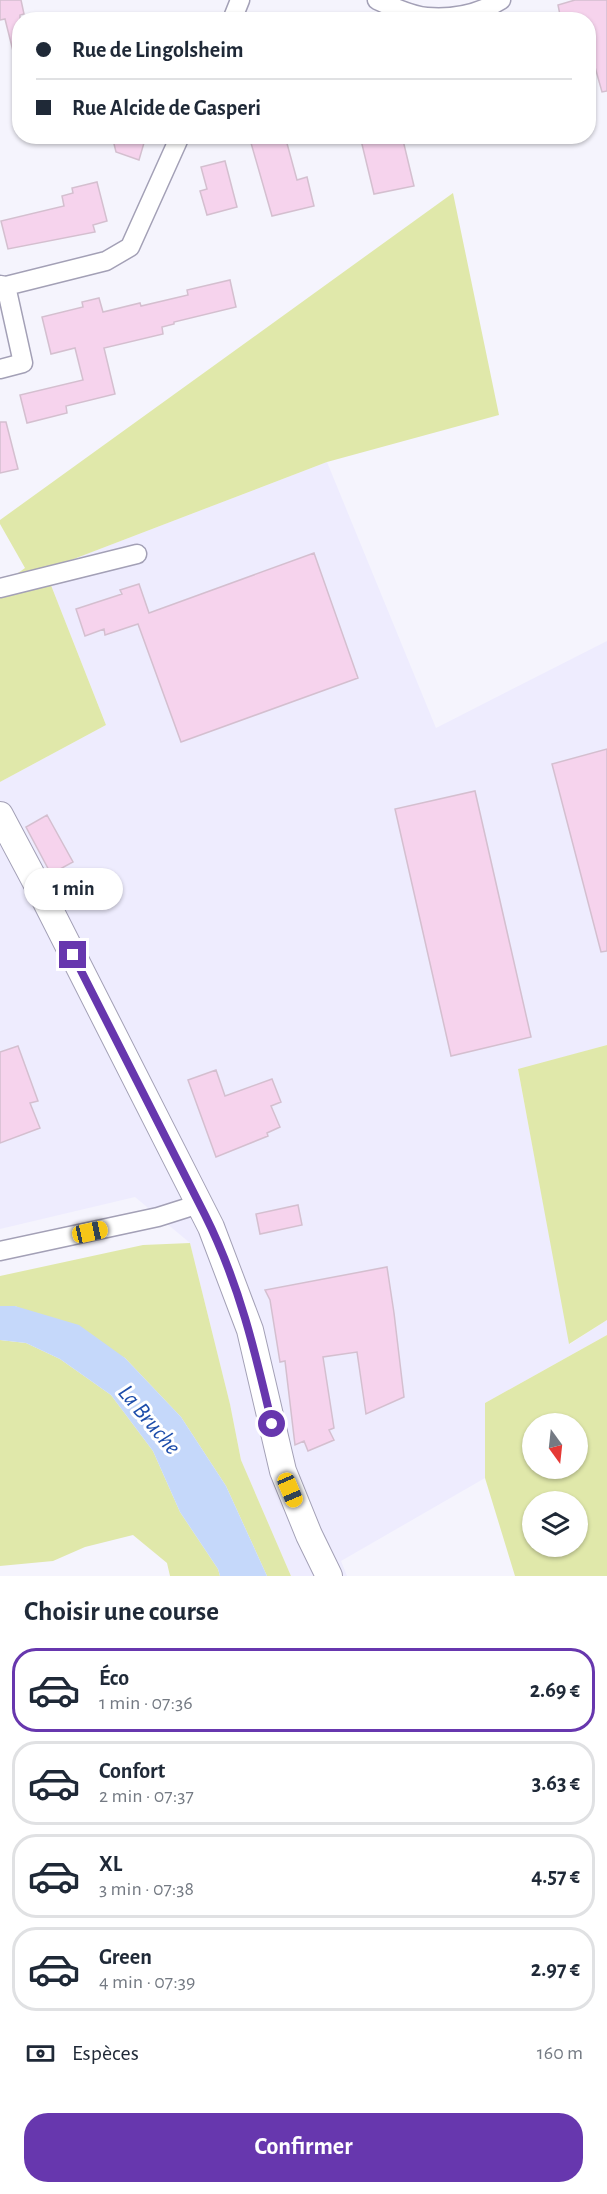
<!DOCTYPE html>
<html lang="fr">
<head>
<meta charset="utf-8">
<style>
  body { margin:0; font-family:"Alegreya Sans",sans-serif; background:#f2f2f3; color:#1f2937; height:100vh; display:flex; flex-direction:column; font-size:22px; white-space:nowrap }
  * { box-sizing:border-box; margin:0 }
  p { font-size:20px; color:#747a83 }
  .icon { flex:none; width:33px; height:33px; fill:none; stroke:currentColor; stroke-width:2; stroke-linecap:round; stroke-linejoin:round }
  .map { position:relative; height:1576px; overflow:hidden }
  .drawer { display:flex; flex-direction:column; background:#fff; flex:1 }
  .drawer>* { flex:none }
  .hud { position:absolute; left:12px; top:12px; width:584px; height:132px; border-radius:24px; box-shadow:0 2px 4px #0004; display:grid; align-content:center; height:132px; padding:0 24px; background:#fff }
  .needle { width:39px; rotate:165deg }
  .tools { position:absolute; left:522px; top:1413px; display:grid; gap:12px }
  .tools a { display:grid; place-items:center; width:66px; height:66px; border-radius:50%; background:#fff; box-shadow:0 2px 4px #0004; font-size:30px }
  .end { position:absolute; width:27px; height:27px; margin:-14px; border:8px solid #6737ae; background:#fff; box-shadow:0 0 0 3px #fff }
  .from { border-radius:50% }
  .bubble { position:absolute; height:42px; border-radius:21px; background:#fff; box-shadow:0 2px 4px #0004; font-size:20px; font-weight:700; line-height:42px; text-align:center }
  .car { position:absolute; width:18px; height:36px; margin:-18px -9px; border-radius:8px; box-shadow:0 0 4px 2px #0007; background:linear-gradient(#f5c518 24%,#345 0 40%,#f5c518 0 76%,#345 0 86%,#f5c518 0) }
  .hud b { display:flex; align-items:center; gap:21px; height:57px; font-size:22px }
  .hud b+b { border-top:2px solid #e0e1e3 }
  .hud i { width:15px; height:15px; background:#1f2937 }
  ul { padding:0; list-style:none }
  li { display:flex; align-items:center; gap:18px; height:84px; margin:0 12px 9px; padding:0 12px; border:3px solid #e0e1e3; border-radius:24px }
  li div { flex:1 }
  li b { display:block; font-size:22px }
  li em { font-style:normal; font-weight:700 }
  li.current { border-color:#6737ae }
  li>.icon { width:54px; height:54px; stroke-width:1.5 }
  h2 { padding:0 24px; font-size:27px; line-height:72px }
  .pay { display:flex; align-items:center; gap:15px; height:66px; padding:0 24px; font-size:22px }
  .pay p { margin-inline-start:auto }
  .cta { display:flex; gap:12px; margin-top:auto; padding:12px 24px }
  .cta a { flex:1; height:69px; border-radius:24px; background:#6737ae; color:#fff; font-size:24px; font-weight:700; line-height:69px; text-align:center }
  .map>svg:first-child { display:block }
  .built { fill:#eeecfe }
  .green { fill:#e0e8aa; fill-rule:evenodd }
  .water { fill:#c5d8fa }
  .building { fill:#f6d3ed; stroke:#d4bfcf; stroke-width:1.5 }
  .lines { fill:none; stroke-linecap:round; stroke-linejoin:round }
  .minor-casing { stroke:#a3a0b6; stroke-width:21 }
  .secondary-casing { stroke:#a3a0b6; stroke-width:28 }
  .minor { stroke:#fff; stroke-width:18 }
  .secondary { stroke:#fff; stroke-width:26 }
  .route { stroke:#6737ae; stroke-width:8 }
  .labels { text-anchor:middle; dominant-baseline:central; stroke-width:6; stroke-linejoin:round; paint-order:stroke }
  .water-label { font-size:24px; font-style:italic; fill:#1c4caa; stroke:#fff }
</style>
</head>
<body>
<div class="map">
<svg width="607" height="1576" viewBox="0 0 607 1576">
  <rect width="100%" height="100%" fill="#f5f4fd"/>
  <!-- built -->
  <path class="built" d="M327,462L436,728L607,641V1045L518,1070L570,1344L607,1320V1335L485,1403V1478L341,1561L347,1576H291L241,1460L230,1404L190,1243L135,1197L0,1229V782L106,725L45,570Z"/>
  <!-- green -->
  <path class="green" d="M453,193L499,415L327,462L45,570L106,725L0,782V586L25,568L0,524V520Z
    M607,1045V1320L569,1344L518,1069Z
    M190,1243L230,1404L241,1460L291,1576H267L226,1486L181,1417L125,1358L15,1306H0V1276L143,1245Z
    M607,1335V1576H515L485,1478V1403ZM532,1424H578V1468H532ZM532,1502H578V1546H532Z
    M0,1340L26,1343L60,1359L111,1395L153,1451L180,1512L218,1569L220,1576H170L167,1563L133,1535L85,1547L53,1561L0,1566Z"/>
  <!-- water -->
  <path class="water" d="M0,1306H15L79,1325L125,1358L181,1417L226,1486L267,1576H220L218,1569L180,1512L153,1451L111,1395L60,1359L26,1343L0,1340Z"/>
  <!-- building -->
  <path class="building" d="M0,0H21L24,14L20,15V51H13L5,19L0,20Z
    M575,0H607V91L602,92L588,42V20H561L558,5Z
    M112,136H146L139,160L116,152Z
    M249,136H285L297,180L307,177L314,206L272,216Z
    M360,136H402L414,186L374,194Z
    M225,161L237,207L207,215L200,191L207,189L201,167Z
    M97,182L107,221L93,225L95,232L8,249L1,221L64,206L62,196L73,193L72,188Z
    M230,280L236,307L174,322V324L162,327L163,334L104,348L115,394L66,406L67,413L27,423L20,395L83,380L75,348L51,354L42,317L83,307L82,302L99,298L103,312L140,303L141,306L188,295L187,290Z
    M0,422H6L18,469L0,473Z
    M314,553L358,678L181,742L138,624L105,635L104,629L85,636L76,609L122,594L120,590L139,584L149,613Z
    M607,749V951L601,952L552,764Z
    M475,791L531,1037L451,1056L395,809Z
    M47,815L73,862L51,874L26,827Z
    M18,1046L38,1101L30,1103L40,1128L0,1143V1052Z
    M216,1070L225,1096L272,1079L281,1102L271,1106L280,1127L267,1133L268,1136L216,1157L188,1080Z
    M298,1205L302,1225L260,1234L256,1214Z
    M387,1267L394,1313L404,1397L366,1414L357,1352L323,1357L334,1428L329,1430L334,1440L308,1451L304,1441L295,1445L285,1361L280,1362L270,1300L265,1290Z"/>
  <g class="lines">
    <!-- minor casing -->
    <g class="minor-casing">
      <path id="minor" d="M377,0C390,6 413,16 427,17C452,19 479,14 501,0
        M232,20L240,0
        M0,285L6,286L106,261L130,247L180,136
        M0,369L23,363L6,286
        M0,588L137,554
        M0,1251L158,1217L199,1204"/>
    </g>
    <!-- secondary casing -->
    <g class="secondary-casing">
      <path id="secondary" d="M0,815L42,894L211,1227L250,1330L283,1471L309,1535L329,1576"/>
    </g>
    <!-- minor -->
    <use href="#minor" class="minor"/>
    <!-- secondary -->
    <use href="#secondary" class="secondary"/>
  </g>
  <g class="lines">
    <!-- route -->
    <path class="route" d="M73,955L205,1215C239,1283 255,1351 272,1424"/>
  </g>
  <g class="labels">
    <!-- water labels -->
    <g class="water-label">
      <text transform="translate(149 1420) rotate(50)">La Bruche</text>
    </g>
  </g>
</svg>
<div class="tools">
<a><svg class="needle" viewBox="-14 -14 28 28"><path d="M0-13l5 13h-10z" fill="#e53935"/><path d="M0 13l5-13h-10z" fill="#747a83"/></svg></a>
<a><svg class="icon" aria-label="layers" viewBox="0 0 24 24"><path d="M12 4l9 5-9 5-9-5zM3 14l9 5 9-5"/></svg></a>
</div>
<i class="end from" style="left:272px;top:1424px"></i>
<i class="end" style="left:73px;top:955px"></i>
<div class="bubble" style="left:24px;top:868px;width:99px">1 min</div>
<i class="car" style="left:90px;top:1232px;rotate:78deg"></i>
<i class="car" style="left:290px;top:1490px;rotate:157deg"></i>
<div class="hud">
<b><i class="from"></i>Rue de Lingolsheim</b>
<b><i></i>Rue Alcide de Gasperi</b>
</div>
</div>
<section class="drawer">
<h2>Choisir une course</h2>
<ul>
<li class="current"><svg class="icon" aria-label="car" viewBox="0 0 24 24"><path d="M5 17H2v-5l4-1 3-4h7l3 4 3 1v5h-3M9 17h6M6 11h13"/><circle cx="7" cy="17" r="2"/><circle cx="17" cy="17" r="2"/></svg><div><b>Éco</b><p>1 min · 07:36</p></div><em>2.69 €</em></li>
<li><svg class="icon" aria-label="car" viewBox="0 0 24 24"><path d="M5 17H2v-5l4-1 3-4h7l3 4 3 1v5h-3M9 17h6M6 11h13"/><circle cx="7" cy="17" r="2"/><circle cx="17" cy="17" r="2"/></svg><div><b>Confort</b><p>2 min · 07:37</p></div><em>3.63 €</em></li>
<li><svg class="icon" aria-label="car" viewBox="0 0 24 24"><path d="M5 17H2v-5l4-1 3-4h7l3 4 3 1v5h-3M9 17h6M6 11h13"/><circle cx="7" cy="17" r="2"/><circle cx="17" cy="17" r="2"/></svg><div><b>XL</b><p>3 min · 07:38</p></div><em>4.57 €</em></li>
<li><svg class="icon" aria-label="car" viewBox="0 0 24 24"><path d="M5 17H2v-5l4-1 3-4h7l3 4 3 1v5h-3M9 17h6M6 11h13"/><circle cx="7" cy="17" r="2"/><circle cx="17" cy="17" r="2"/></svg><div><b>Green</b><p>4 min · 07:39</p></div><em>2.97 €</em></li>
</ul>
<div class="pay"><svg class="icon" aria-label="cash" viewBox="0 0 24 24"><path d="M3 7h18v10H3z"/><circle cx="12" cy="12" r="2"/></svg>Espèces<p>160 m</p></div>
<div class="cta"><a>Confirmer</a></div>
</section>
</body>
</html>
